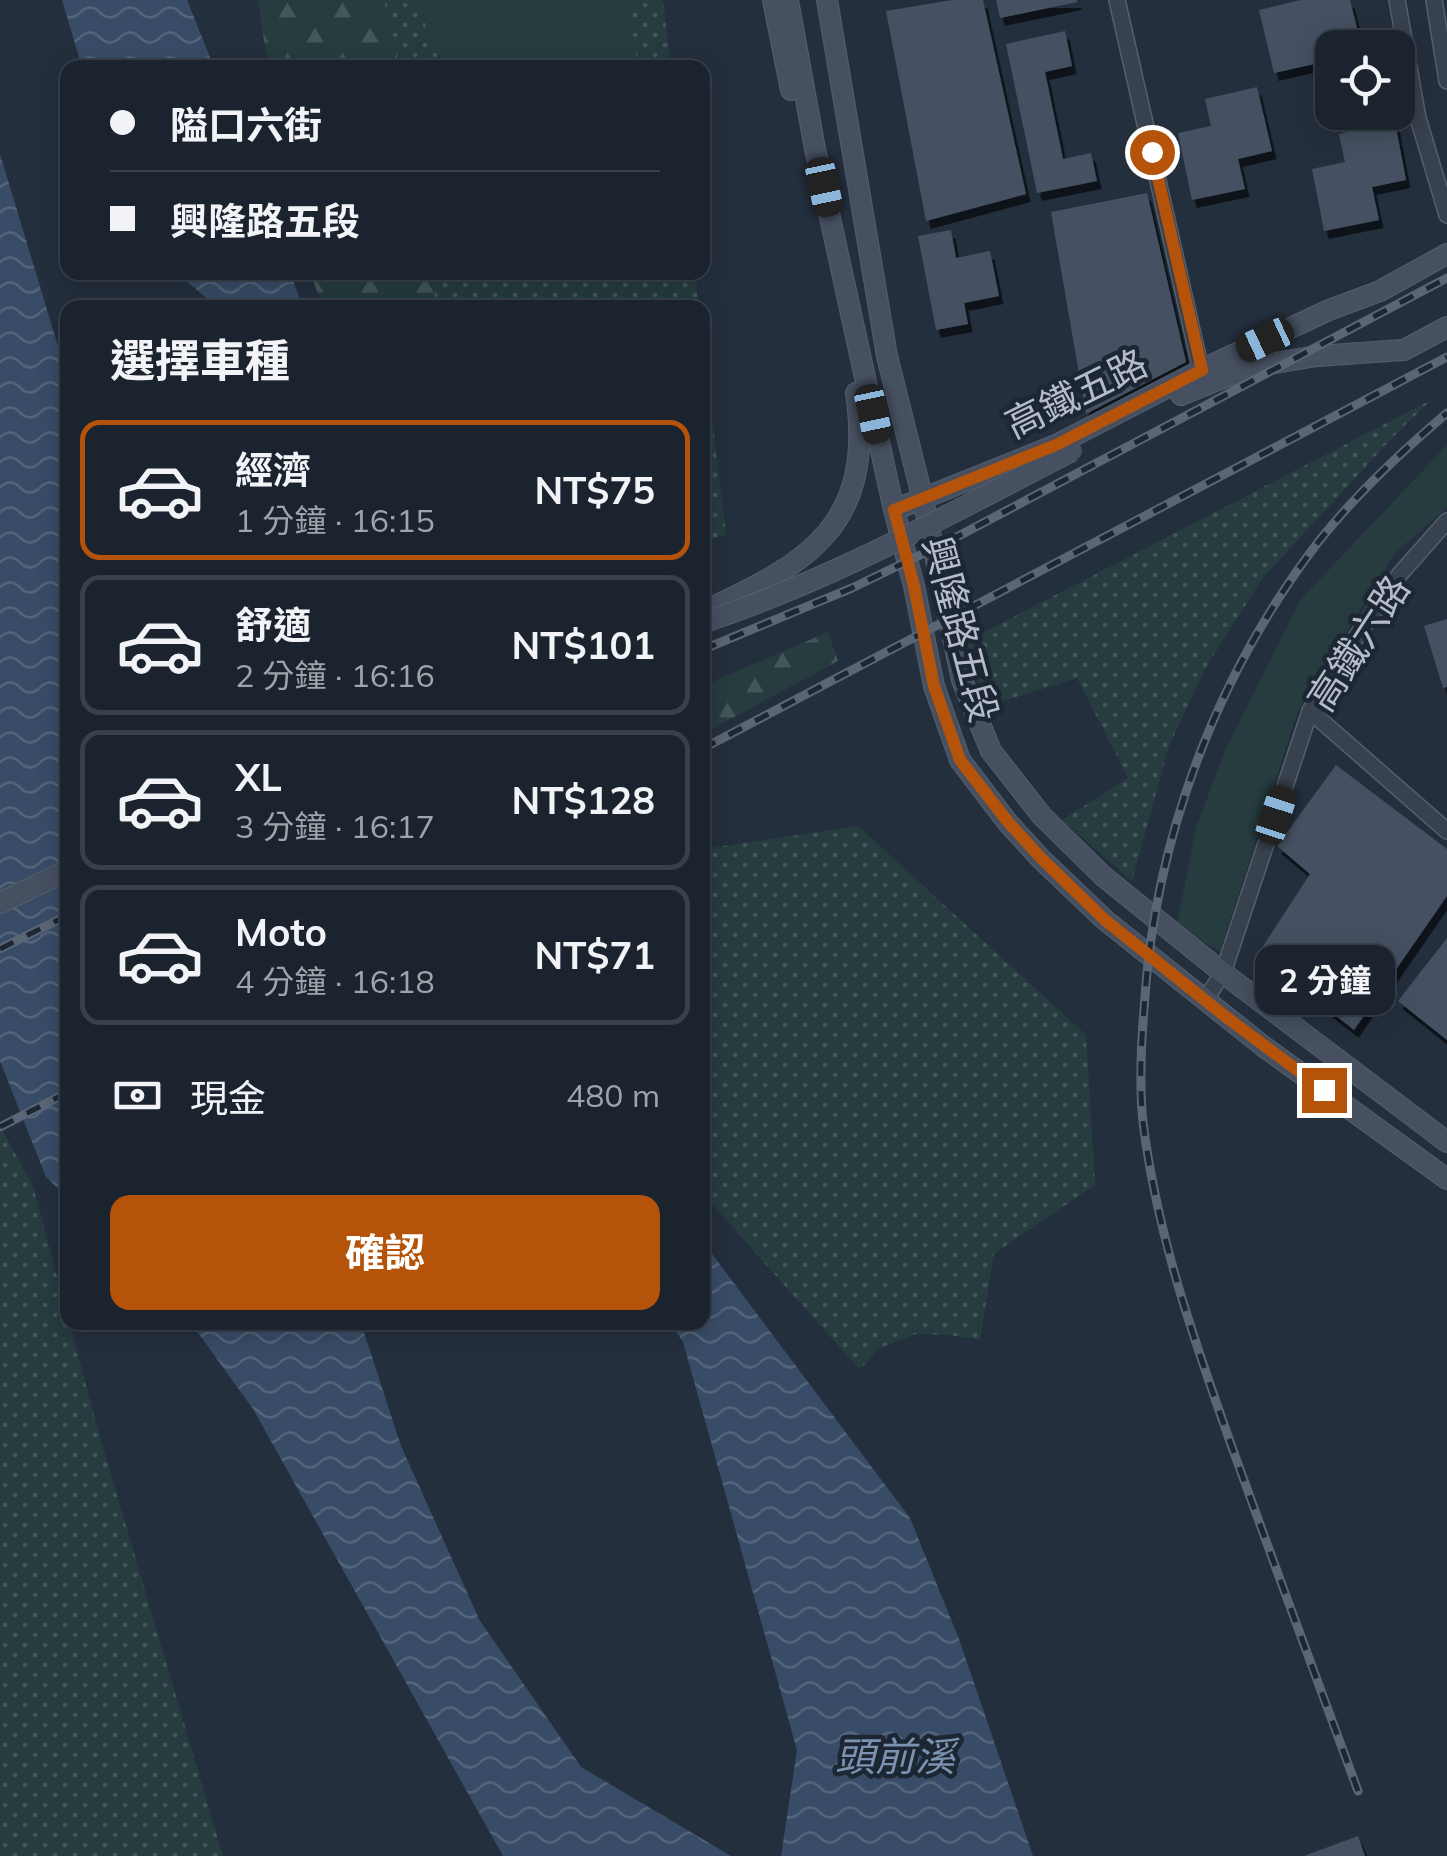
<!DOCTYPE html>
<html lang="zh-TW">
<head>
<meta charset="utf-8">
<style>
  body { margin:0; font-family:Mulish,"Noto Sans TC",sans-serif; background:#282f3a; color:#f1f3f6; height:100vh; display:flex; flex-direction:column; font-size:38px; white-space:nowrap }
  * { box-sizing:border-box; margin:0 }
  p { font-size:32px; color:#a0a4aa }
  .icon { flex:none; width:55px; height:55px; fill:none; stroke:currentColor; stroke-width:2; stroke-linecap:round; stroke-linejoin:round }
  .map { position:relative; flex:1; overflow:hidden }
  .side { position:absolute; left:60px; top:300px; width:650px; height:1030px; display:flex; flex-direction:column; background:#1b232e; border-radius:20px; box-shadow:0 5px 25px #0003,0 0 0 2px #39404a }
  .side>* { flex:none }
  .hud { position:absolute; left:60px; top:60px; width:650px; height:220px; border-radius:20px; box-shadow:0 5px 25px #0003,0 0 0 2px #39404a; display:grid; align-content:center; height:220px; padding:0 50px; background:#1b232e }
  .controls { position:absolute; left:1315px; top:30px; display:grid; gap:20px }
  .controls a { display:grid; place-items:center; width:100px; height:100px; border-radius:20px; background:#1b232e; box-shadow:0 5px 25px #0003,0 0 0 2px #39404a; font-size:50px }
  .end { position:absolute; width:45px; height:45px; margin:-22px; border:12px solid #b45309; background:#fff; box-shadow:0 0 0 5px #fff }
  .from { border-radius:50% }
  .bubble { position:absolute; height:70px; border-radius:20px; background:#1b232e; box-shadow:0 5px 25px #0003,0 0 0 2px #39404a; font-size:32px; font-weight:700; line-height:70px; text-align:center }
  .car { position:absolute; width:30px; height:60px; margin:-30px -15px; border-radius:12px; box-shadow:0 0 8px 2px #0007; background:linear-gradient(#222 24%,#8ab4d8 0 40%,#222 0 76%,#8ab4d8 0 86%,#222 0) }
  .hud b { display:flex; align-items:center; gap:35px; height:95px; font-size:38px }
  .hud b+b { border-top:2px solid #39404a }
  .hud i { width:25px; height:25px; background:#f1f3f6 }
  ul { padding:0; list-style:none }
  li { display:flex; align-items:center; gap:30px; height:140px; margin:0 20px 15px; padding:0 30px; border:5px solid #39404a; border-radius:20px }
  li div { flex:1 }
  li b { display:block; font-size:38px }
  li em { font-style:normal; font-weight:700 }
  li.current { border-color:#b45309 }
  li>.icon { width:90px; height:90px; stroke-width:1.5 }
  h2 { padding:0 50px; font-size:45px; line-height:120px }
  .pay { display:flex; align-items:center; gap:25px; height:110px; padding:0 50px; font-size:38px }
  .pay p { margin-inline-start:auto }
  .action { display:flex; gap:20px; margin-top:auto; padding:20px 50px }
  .action a { flex:1; height:115px; border-radius:20px; background:#b45309; color:#fff; font-size:40px; font-weight:700; line-height:115px; text-align:center }
  .map>svg:first-child { display:block }
  .grass { fill:url(#grass-dots) }
  .forest { fill:url(#forest-firs) }
  .park { fill:#263c3f }
  .water { fill:url(#water-waves) }
  .building { fill:#455162; filter:url(#shadow) }
  .lines { fill:none; stroke-linecap:round; stroke-linejoin:round }
  .street-casing { stroke:#565f6c; stroke-width:18 }
  .secondary-casing { stroke:#565f6c; stroke-width:22 }
  .street { stroke:#38414e; stroke-width:15 }
  .secondary { stroke:#465061; stroke-width:20 }
  .rail-casing { stroke:#5a6575; stroke-width:9 }
  .rail { stroke:#1d2633; stroke-width:5; stroke-dasharray:15; stroke-linecap:butt }
  .secondary-bridge-casing { stroke:#565f6c; stroke-width:22; stroke-linecap:butt }
  .secondary-bridge { stroke:#465061; stroke-width:20 }
  .route { stroke:#b45309; stroke-width:12 }
  .labels { text-anchor:middle; dominant-baseline:central; stroke-width:9; stroke-linejoin:round; paint-order:stroke }
  .street-label { font-size:38px; fill:#b4bcc9; stroke:#1d2633 }
  .water-label { font-size:40px; font-style:italic; fill:#7c92b1; stroke:#1d2633 }
</style>
</head>
<body>
<div class="map">
<svg width="1447" height="1856" viewBox="0 0 1447 1856">
  <defs>
    <pattern id="grass-dots" width="8" height="8" patternUnits="userSpaceOnUse" patternTransform="scale(2.5)"><rect width="8" height="8" fill="#263c3f"/><path d="M2 2h.1M6 6h.1" fill="none" stroke="#435659" stroke-width="1.8" stroke-linecap="round"/></pattern>
    <pattern id="forest-firs" width="22" height="20" patternUnits="userSpaceOnUse" patternTransform="scale(2.5)"><rect width="22" height="20" fill="#263c3f"/><path d="M5 1l3.5 6h-7zM16 11l3.5 6h-7z" fill="#435659"/></pattern>
    <pattern id="water-waves" width="16" height="10" patternUnits="userSpaceOnUse" patternTransform="scale(2.5)"><rect width="16" height="10" fill="#394c67"/><path d="M0 5q4-4 8 0t8 0" fill="none" stroke="#53647b"/></pattern>
    <filter id="shadow"><feDropShadow dx="4.5" dy="8" stdDeviation="0" flood-color="#0009"/></filter>
  </defs>
  <rect width="100%" height="100%" fill="#242f3e"/>
  <!-- grass -->
  <path class="grass" d="M284,0H663L671,67H295Z
    M345,273H695L699,307H356Z
    M702,335L726,534L703,543H702Z
    M1431,400L1392,438L1262,579L1205,669L1169,746L1132,881L1062,820L1128,778L1077,678L988,706L963,643Z
    M858,826L1086,1035L1095,1185L994,1254L980,1340L949,1335L916,1334L877,1349L860,1370L702,1193L703,849Z
    M0,1126L33,1186L98,1430L223,1856H0Z"/>
  <!-- forest -->
  <path class="forest" d="M258,0H384L399,67H268Z
    M310,273H433L435,307H323Z
    M828,632L838,661L703,734V686Z"/>
  <!-- park -->
  <path class="park" d="M418,0H626L638,67H443L429,36Z
    M1447,445V508L1395,553L1297,713L1220,952L1177,925L1196,828L1224,753L1301,599Z"/>
  <!-- water -->
  <path class="water" d="M62,0H187L214,67H82Z
    M0,154L67,376V1197L46,1177L0,1061Z
    M177,273H290L303,307H217Z
    M703,1242L910,1518L959,1639L1033,1856H781L797,1750L683,1342L670,1323L702,1322Z
    M191,1323H361L401,1446L480,1621L581,1767L731,1856H503L253,1409Z"/>
  <!-- building -->
  <path class="building" d="M952,0H983L1026,194L926,221L886,11Z
    M996,0H1077V2L1000,18Z
    M1301,0H1350L1362,48H1332V60L1274,73L1259,10Z
    M1065,31L1072,66L1045,72L1059,139L1063,159L1091,153L1097,181L1037,193L1006,44Z
    M1257,87L1272,151L1238,159L1245,189L1192,200L1178,133L1211,126L1205,99Z
    M1395,122L1406,180L1372,187L1379,220L1324,231L1312,169L1345,162L1339,134Z
    M1147,193L1186,362L1086,414L1051,212Z
    M951,230L956,258L990,251L999,296L964,303L968,324L936,330L918,236Z
    M1447,619V687L1443,688L1424,626Z
    M1336,765L1447,849V896L1354,1030L1258,954L1310,874L1277,846Z
    M1447,938V1040L1398,1001Z
    M1358,1836L1365,1856H1304Z"/>
  <g class="lines">
    <!-- street casing -->
    <g class="street-casing">
      <path id="street" d="M1117,0L1201,370
        M1397,0L1418,118L1447,215
        M1434,0L1447,81
        M1310,711L1447,831
        M1205,1000L1223,973L1310,711L1350,646L1400,574L1447,521"/>
    </g>
    <!-- secondary casing -->
    <g class="secondary-casing">
      <path id="secondary" d="M773,0L791,90
        M788,0L815,149L894,510L914,586L934,686L960,760L1008,823L1041,859L1105,920L1263,1046L1447,1179
        M827,0L887,356L923,500L962,680L991,751L1042,816L1103,876L1223,973L1447,1142
        M1181,395L1225,377L1269,364L1317,356L1404,350L1447,327
        M894,510L1056,445L1201,370L1329,310L1380,291L1447,254
        M702,612C810,563 875,524 856,393
        M0,903L68,870"/>
    </g>
    <!-- street -->
    <use href="#street" class="street"/>
    <!-- secondary -->
    <use href="#secondary" class="secondary"/>
    <!-- rail casing -->
    <g class="rail-casing">
      <path id="rail" d="M702,650L852,588L949,541L1447,278
        M702,749L1447,357
        M0,949L68,915
        M0,1127L68,1092
        M1358,1791C1316,1677 1274,1564 1233,1450C1195,1343 1157,1236 1143,1122C1139,1085 1141,1046 1144,1009C1154,840 1216,675 1319,541C1357,493 1401,452 1447,413"/>
    </g>
    <!-- rail -->
    <use href="#rail" class="rail"/>
    <!-- secondary-bridge casing -->
    <g class="secondary-bridge-casing">
      <path id="secondary-bridge" d="M702,623C832,580 951,513 1072,451"/>
    </g>
    <!-- secondary-bridge -->
    <use href="#secondary-bridge" class="secondary-bridge"/>
  </g>
  <g class="lines">
    <!-- route -->
    <path class="route" d="M1152,152L1202,370L1056,445L894,510L914,586L934,686L960,760L1008,822L1041,858L1105,920L1226,1017L1324,1090"/>
  </g>
  <g class="labels">
    <!-- street labels -->
    <g class="street-label">
      <text transform="translate(1076 393) rotate(-26)">高鐵五路</text>
      <text transform="translate(961 629) rotate(75)">興隆路五段</text>
      <text transform="translate(1358 643) rotate(-57)">高鐵六路</text>
    </g>
    <!-- water labels -->
    <g class="water-label">
      <text x="895" y="1756">頭前溪</text>
    </g>
  </g>
</svg>
<div class="controls">
<a><svg class="icon" aria-label="locate" viewBox="0 0 24 24"><circle cx="12" cy="12" r="6"/><path d="M12 2v4M12 18v4M2 12h4M18 12h4"/></svg></a>
</div>
<i class="end from" style="left:1152px;top:152px"></i>
<i class="end" style="left:1324px;top:1090px"></i>
<div class="bubble" style="left:1255px;top:945px;width:140px">2 分鐘</div>
<i class="car" style="left:824px;top:187px;rotate:168deg"></i>
<i class="car" style="left:1265px;top:340px;rotate:245deg"></i>
<i class="car" style="left:873px;top:414px;rotate:168deg"></i>
<i class="car" style="left:1276px;top:815px;rotate:18deg"></i>
<div class="hud">
<b><i class="from"></i>隘口六街</b>
<b><i></i>興隆路五段</b>
</div>
<section class="side">
<h2>選擇車種</h2>
<ul>
<li class="current"><svg class="icon" aria-label="car" viewBox="0 0 24 24"><path d="M5 17H2v-5l4-1 3-4h7l3 4 3 1v5h-3M9 17h6M6 11h13"/><circle cx="7" cy="17" r="2"/><circle cx="17" cy="17" r="2"/></svg><div><b>經濟</b><p>1 分鐘 · 16:15</p></div><em>NT$75</em></li>
<li><svg class="icon" aria-label="car" viewBox="0 0 24 24"><path d="M5 17H2v-5l4-1 3-4h7l3 4 3 1v5h-3M9 17h6M6 11h13"/><circle cx="7" cy="17" r="2"/><circle cx="17" cy="17" r="2"/></svg><div><b>舒適</b><p>2 分鐘 · 16:16</p></div><em>NT$101</em></li>
<li><svg class="icon" aria-label="car" viewBox="0 0 24 24"><path d="M5 17H2v-5l4-1 3-4h7l3 4 3 1v5h-3M9 17h6M6 11h13"/><circle cx="7" cy="17" r="2"/><circle cx="17" cy="17" r="2"/></svg><div><b>XL</b><p>3 分鐘 · 16:17</p></div><em>NT$128</em></li>
<li><svg class="icon" aria-label="car" viewBox="0 0 24 24"><path d="M5 17H2v-5l4-1 3-4h7l3 4 3 1v5h-3M9 17h6M6 11h13"/><circle cx="7" cy="17" r="2"/><circle cx="17" cy="17" r="2"/></svg><div><b>Moto</b><p>4 分鐘 · 16:18</p></div><em>NT$71</em></li>
</ul>
<div class="pay"><svg class="icon" aria-label="cash" viewBox="0 0 24 24"><path d="M3 7h18v10H3z"/><circle cx="12" cy="12" r="2"/></svg>現金<p>480 m</p></div>
<div class="action"><a>確認</a></div>
</section>
</div>
</body>
</html>
